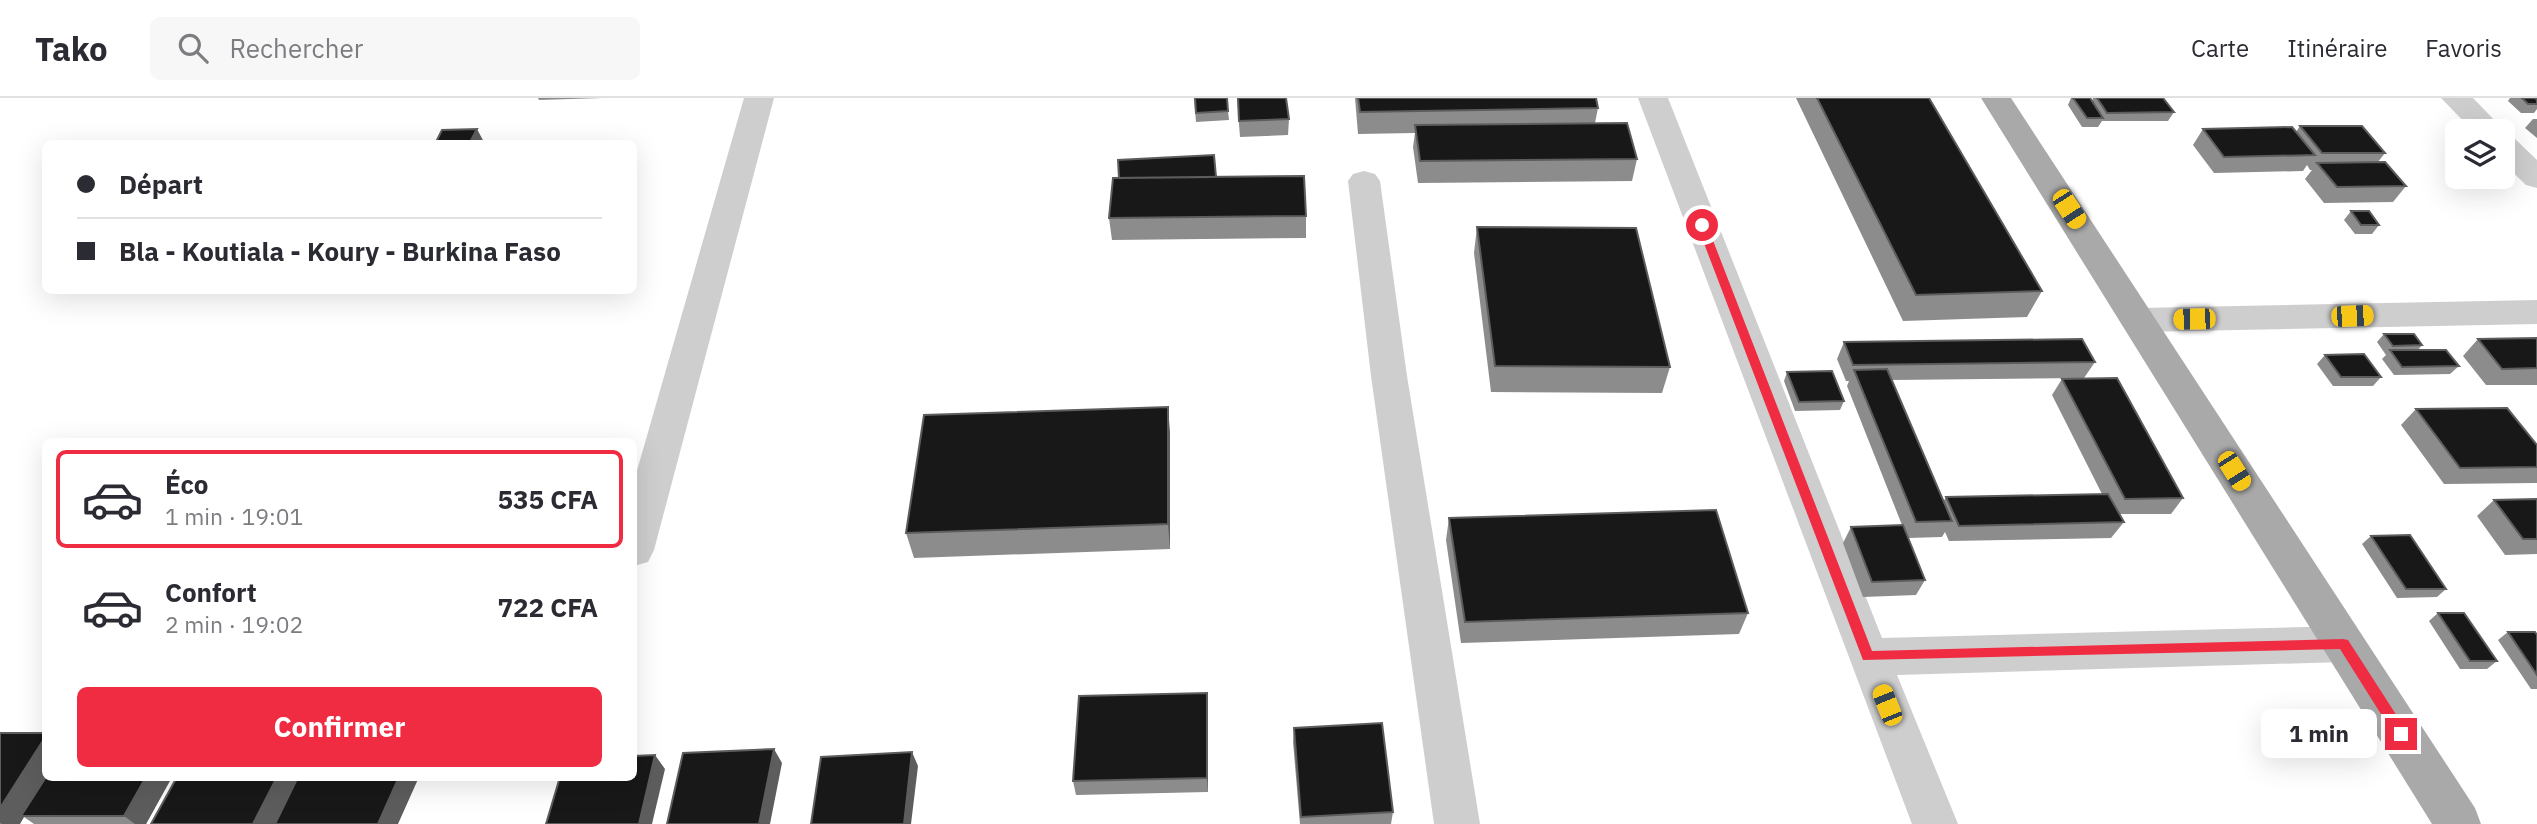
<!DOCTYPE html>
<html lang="fr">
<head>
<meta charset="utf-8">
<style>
  body { margin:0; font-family:"IBM Plex Sans",sans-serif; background:#f7f7f7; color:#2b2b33; height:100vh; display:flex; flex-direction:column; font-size:26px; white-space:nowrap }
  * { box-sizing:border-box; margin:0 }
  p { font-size:23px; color:#7c7c81 }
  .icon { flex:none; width:38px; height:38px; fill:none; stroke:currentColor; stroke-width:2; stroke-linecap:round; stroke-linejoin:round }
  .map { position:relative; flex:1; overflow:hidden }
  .sheet { position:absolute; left:42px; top:340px; width:595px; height:343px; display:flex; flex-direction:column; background:#fff; border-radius:10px; box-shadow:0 7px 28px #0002 }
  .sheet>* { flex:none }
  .banner { position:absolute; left:42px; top:42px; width:595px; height:154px; border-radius:10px; box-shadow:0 7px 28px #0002; display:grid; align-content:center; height:154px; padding:0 35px; background:#fff }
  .fabs { position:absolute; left:2445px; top:21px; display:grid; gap:14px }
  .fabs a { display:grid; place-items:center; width:70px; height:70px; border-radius:10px; background:#fff; box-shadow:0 7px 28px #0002; font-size:35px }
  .end { position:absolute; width:32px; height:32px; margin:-16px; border:9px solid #f02c43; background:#fff; box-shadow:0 0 0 4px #fff }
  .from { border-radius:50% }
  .bubble { position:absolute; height:49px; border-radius:10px; background:#fff; box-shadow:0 7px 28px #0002; font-size:23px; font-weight:700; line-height:49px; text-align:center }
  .car { position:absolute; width:21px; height:42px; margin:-21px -10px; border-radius:9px; box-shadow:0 0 5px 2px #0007; background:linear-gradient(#f5c518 24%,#345 0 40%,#f5c518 0 76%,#345 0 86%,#f5c518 0) }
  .banner b { display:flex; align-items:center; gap:24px; height:66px; font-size:26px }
  .banner b+b { border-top:2px solid #e1e1e2 }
  .banner i { width:18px; height:18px; background:#2b2b33 }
  ul { padding:12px 0 0; list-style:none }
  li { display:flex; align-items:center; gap:21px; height:98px; margin:0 14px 10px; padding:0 21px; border:4px solid transparent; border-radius:10px }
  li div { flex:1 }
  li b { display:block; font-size:26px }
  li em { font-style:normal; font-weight:700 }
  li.active { border-color:#f02c43 }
  li>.icon { width:63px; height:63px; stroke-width:1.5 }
  .cta { display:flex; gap:14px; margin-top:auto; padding:14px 35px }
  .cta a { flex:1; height:80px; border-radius:10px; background:#f02c43; color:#fff; font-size:28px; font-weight:700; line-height:80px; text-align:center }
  header { display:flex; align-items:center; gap:42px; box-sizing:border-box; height:98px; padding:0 35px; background:#fff; border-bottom:2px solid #e1e1e2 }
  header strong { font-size:33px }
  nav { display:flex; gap:38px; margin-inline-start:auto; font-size:24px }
  .search { width:490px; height:63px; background:#f7f7f7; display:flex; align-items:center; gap:18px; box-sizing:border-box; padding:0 24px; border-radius:10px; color:#7c7c81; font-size:26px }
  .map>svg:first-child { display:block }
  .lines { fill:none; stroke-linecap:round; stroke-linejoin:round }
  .minor { fill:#cecece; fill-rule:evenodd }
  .major { fill:#a9a9a9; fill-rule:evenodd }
  .wall { fill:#8c8c8c }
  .shaded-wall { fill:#5d5d5d }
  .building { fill:#181818; stroke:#5d5d5d; stroke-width:2 }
  .route { fill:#f02c43 }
</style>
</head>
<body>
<header>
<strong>Tako</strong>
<div class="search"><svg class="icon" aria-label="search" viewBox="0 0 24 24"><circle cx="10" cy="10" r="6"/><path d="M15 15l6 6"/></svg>Rechercher</div>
<nav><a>Carte</a><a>Itinéraire</a><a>Favoris</a></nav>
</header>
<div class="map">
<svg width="2537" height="726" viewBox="0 0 2537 726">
  <rect width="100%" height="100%" fill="#fff"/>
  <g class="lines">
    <!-- minor -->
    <path class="minor" d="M744,0H774L654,452L648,464L634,468V383Z
      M1638,0H1668L1882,540L2343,528L2358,533L2364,546L2358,559L2343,564L1897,577L1958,726H1912Z
      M2441,0H2473L2505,33L2503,37L2513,39L2537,62V90L2526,87L2502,64V33H2473Z
      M1364,73L1375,76L1380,83L1407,278L1480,726H1434L1371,278L1348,83L1353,76Z
      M2537,202V226L2141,234L2129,231L2123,222L2129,213L2141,210Z"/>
    <!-- major -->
    <path class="major" d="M1981,0H2011L2475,710L2481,726H2432Z"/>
  </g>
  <!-- wall -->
  <path class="wall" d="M538,0H602L539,2Z
    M1194,0L1228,13L1229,22L1196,24Z
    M1237,0H1286L1289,21L1288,37L1240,39Z
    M1355,0H1596L1598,10L1595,25L1637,61L1632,83L1418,85L1413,49L1415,35L1358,36Z
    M1796,0H1929L2042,193L2027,219L1903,223Z
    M2071,0H2090L2092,3L2093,0H2163L2174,14L2168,23H2102L2098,29H2082L2068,7Z
    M2510,0H2537V11L2534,15H2521L2508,3Z
    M2533,21H2537V40L2525,30Z
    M2300,28L2385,55L2378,64L2406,88L2393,104L2324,105L2305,81L2312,72H2310L2307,67L2303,73L2214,75L2193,47L2203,31L2296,34Z
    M1216,79L1306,118V140L1112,142L1109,120Z
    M2351,113L2379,127L2372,136H2355L2344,122Z
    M1477,129L1670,269L1662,295L1491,294L1474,155Z
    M2384,236L2422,247L2418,252L2459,268L2450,276L2394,277L2382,261L2386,257L2377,244Z
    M2537,240V287H2486L2463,258L2478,241Z
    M1844,244L2095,264L2084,280L1891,282L1943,404L1946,399L2102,396L2052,297L2062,281L2183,400L2171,416H2119L2124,424L2111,440L1949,443L1945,434L1942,439L1908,440L1925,482L1916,497L1863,499L1843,445L1851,429L1902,427L1847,288L1849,283H1846L1837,261Z
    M2325,257L2381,279L2373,288H2333L2317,266Z
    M1787,274L1844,303L1840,312L1795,313L1784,283Z
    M2416,311L2537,347V385L2444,386L2401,327Z
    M1170,334V451L914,460L906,435Z
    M2537,401V456L2505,457L2477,418L2494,402Z
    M1449,420L1748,515L1739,536L1461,545L1446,442Z
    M2371,438L2446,491L2437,499L2397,500L2362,446Z
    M2438,515L2497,563L2487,571H2460L2429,523Z
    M2508,534L2537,537V591H2531L2498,542Z
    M1208,610V694L1076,697L1073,683Z
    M1294,630L1393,714L1391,726H1300L1293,644Z
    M0,635L46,679H172L146,726H34L24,719L19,726H0Z"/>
  <!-- shaded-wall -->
  <path class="shaded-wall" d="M477,31L485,46H469Z
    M1168,309L1170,334V451L1168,426Z
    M1207,595L1208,610V694L1207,680Z
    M46,638V679L21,718L24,719L20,726H2L0,725V710Z
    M774,651L782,665L770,726H759Z
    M912,654L918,668L911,726H904Z
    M655,657L665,671L652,726H639Z
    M146,679H172L146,726H135L124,718Z
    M277,679H300L277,726H253Z
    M399,679H419L398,726H378Z"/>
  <!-- building -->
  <path class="building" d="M1195,0H1227L1228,13L1196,15Z
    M1238,0H1286L1289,21L1239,23Z
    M1358,0H1596L1598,10L1360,14Z
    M1817,0H1929L2042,193L1916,197Z
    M2073,0H2090L2103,20H2087Z
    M2097,0H2163L2174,14L2107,15Z
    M2522,0H2535L2537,2V6H2528Z
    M1627,25L1637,61L1420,63L1415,27Z
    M2300,28H2362L2385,55H2322Z
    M2292,29L2315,57L2224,59L2203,31Z
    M477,31L469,46H435L442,32Z
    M1214,57L1216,79L1119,80L1118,62Z
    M2385,64L2406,88L2337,89L2317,65Z
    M1304,78L1306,118L1109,120L1113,80Z
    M2351,113H2369L2379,127H2361Z
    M1477,129L1636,130L1670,269L1495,268Z
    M2384,236H2414L2422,247L2393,248Z
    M2537,240V270L2502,271L2478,241Z
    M2082,241L2095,264L1853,267L1844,244Z
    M2390,252H2446L2459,268L2402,269Z
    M2364,256L2381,279H2341L2325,257Z
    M1887,271L1952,423L1916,424L1854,272Z
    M1832,273L1844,303L1799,304L1787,274Z
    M2117,280L2183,400L2125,401L2062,281Z
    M1168,309V426L906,435L924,317Z
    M2507,310L2537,347V369L2460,370L2416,311Z
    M2108,396L2124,424L1959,428L1946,399Z
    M2537,401V441H2523L2494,402Z
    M1716,412L1748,515L1465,524L1449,420Z
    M1903,427L1925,482L1872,484L1851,429Z
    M2410,437L2446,491H2406L2371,438Z
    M2438,515H2464L2497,563H2470Z
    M2508,534H2535L2537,537V577Z
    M1207,595V680L1073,683L1079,598Z
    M1382,625L1393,714L1301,719L1294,630Z
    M0,635H46V638L0,710Z
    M774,651L759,726H667L683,655Z
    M912,654L904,726H811L821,659Z
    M655,657L639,726H546L560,679H634V658Z
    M46,679H146L124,718H21Z
    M177,679H277L253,726H151Z
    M298,679H399L378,726H275Z"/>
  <!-- route -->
  <path class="route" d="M1702,124L1707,127L1872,553L2343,541L2348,542L2406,632V640H2396L2340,551L1863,562L1697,127Z"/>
</svg>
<div class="fabs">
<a><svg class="icon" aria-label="layers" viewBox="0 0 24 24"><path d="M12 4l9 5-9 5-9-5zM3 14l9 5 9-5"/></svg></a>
</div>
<i class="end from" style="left:1702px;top:127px"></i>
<i class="end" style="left:2401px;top:636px"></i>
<div class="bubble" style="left:2261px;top:611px;width:116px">1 min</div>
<i class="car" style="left:2069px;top:111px;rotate:147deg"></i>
<i class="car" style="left:2352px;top:218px;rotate:88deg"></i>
<i class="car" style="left:2194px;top:221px;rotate:269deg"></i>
<i class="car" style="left:2234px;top:373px;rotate:148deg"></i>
<i class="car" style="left:1887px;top:607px;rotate:338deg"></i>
<div class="banner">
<b><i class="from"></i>Départ</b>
<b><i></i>Bla - Koutiala - Koury - Burkina Faso</b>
</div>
<section class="sheet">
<ul>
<li class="active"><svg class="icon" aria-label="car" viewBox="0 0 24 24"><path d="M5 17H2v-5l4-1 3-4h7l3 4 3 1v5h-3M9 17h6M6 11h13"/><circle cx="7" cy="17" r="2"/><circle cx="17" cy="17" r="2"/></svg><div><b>Éco</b><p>1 min · 19:01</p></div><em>535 CFA</em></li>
<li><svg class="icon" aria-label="car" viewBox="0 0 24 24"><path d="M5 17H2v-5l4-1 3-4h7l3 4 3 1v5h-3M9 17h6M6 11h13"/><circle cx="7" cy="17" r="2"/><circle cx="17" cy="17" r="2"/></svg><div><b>Confort</b><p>2 min · 19:02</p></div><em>722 CFA</em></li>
</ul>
<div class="cta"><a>Confirmer</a></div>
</section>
</div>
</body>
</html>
